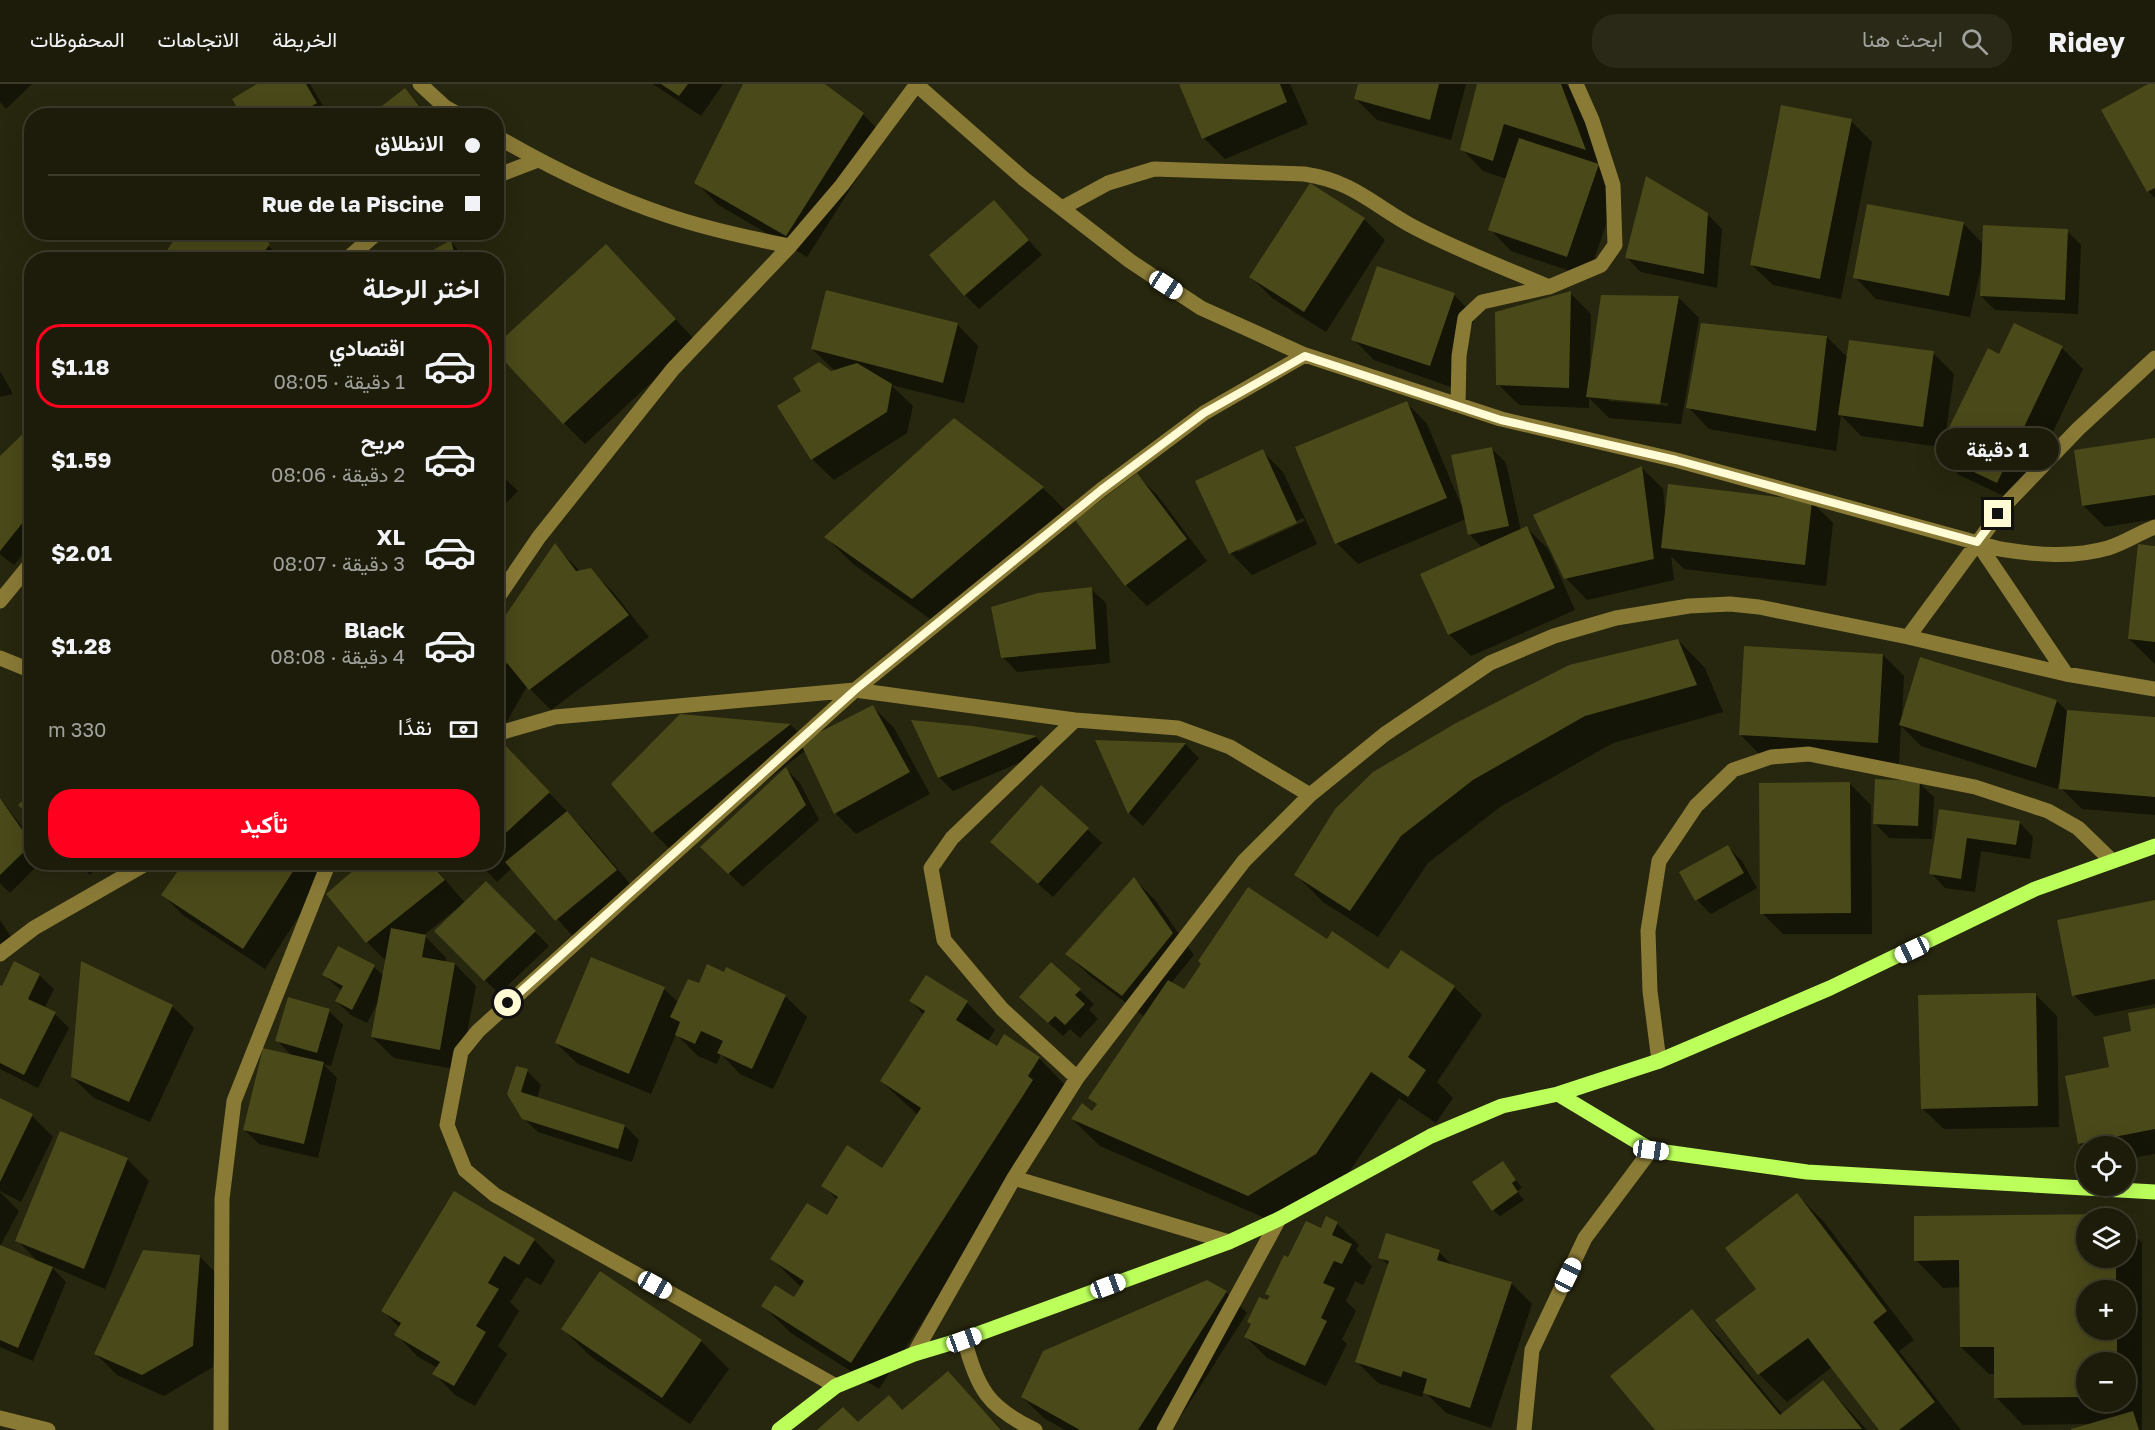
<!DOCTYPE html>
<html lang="ar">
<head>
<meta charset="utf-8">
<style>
  body { margin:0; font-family:"Golos Text",Vazirmatn,sans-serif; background:#2a2918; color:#f1f3f6; direction:rtl; height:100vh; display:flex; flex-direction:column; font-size:22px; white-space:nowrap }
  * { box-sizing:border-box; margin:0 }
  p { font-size:20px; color:#a0a19c }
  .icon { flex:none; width:33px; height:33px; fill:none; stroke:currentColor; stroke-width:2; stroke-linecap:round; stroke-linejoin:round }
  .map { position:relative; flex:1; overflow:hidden; direction:ltr }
  .sheet { position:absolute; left:24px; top:168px; width:480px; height:618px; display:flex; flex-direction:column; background:#1d1c0a; border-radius:24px; box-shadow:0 6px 24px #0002,0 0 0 2px #3b3a2b; direction:rtl }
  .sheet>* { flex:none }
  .top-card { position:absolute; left:24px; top:24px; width:480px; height:132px; border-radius:24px; box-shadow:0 6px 24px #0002,0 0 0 2px #3b3a2b; direction:rtl; display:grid; align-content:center; height:132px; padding:0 24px; background:#1d1c0a }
  .controls { position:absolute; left:2076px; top:1052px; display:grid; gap:12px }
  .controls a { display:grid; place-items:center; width:60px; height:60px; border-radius:50%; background:#1d1c0a; box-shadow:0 6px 24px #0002,0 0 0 2px #3b3a2b; font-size:30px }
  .end { position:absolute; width:27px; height:27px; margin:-14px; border:8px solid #fffbd4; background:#111; box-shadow:0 0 0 3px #111 }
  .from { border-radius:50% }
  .bubble { position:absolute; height:42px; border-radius:21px; background:#1d1c0a; box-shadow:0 6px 24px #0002,0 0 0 2px #3b3a2b; font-size:20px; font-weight:700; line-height:42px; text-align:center; direction:rtl }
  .car { position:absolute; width:18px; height:36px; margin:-18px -9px; border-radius:8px; box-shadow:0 0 4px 2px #0007; background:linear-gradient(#fff 24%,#345 0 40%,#fff 0 76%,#345 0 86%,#fff 0) }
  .top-card b { display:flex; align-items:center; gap:21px; height:57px; font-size:22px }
  .top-card b+b { border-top:2px solid #3b3a2b }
  .top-card i { width:15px; height:15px; background:#f1f3f6 }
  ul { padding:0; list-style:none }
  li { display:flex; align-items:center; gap:18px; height:84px; margin:0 12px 9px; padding:0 12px; border:3px solid transparent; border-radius:24px }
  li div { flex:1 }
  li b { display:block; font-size:22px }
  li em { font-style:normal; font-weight:700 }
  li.active { border-color:#ff001f }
  li>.icon { width:54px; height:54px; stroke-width:1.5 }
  h2 { padding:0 24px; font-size:27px; line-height:72px }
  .pay { display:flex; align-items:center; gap:15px; height:66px; padding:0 24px; font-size:22px }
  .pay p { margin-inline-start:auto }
  .action { display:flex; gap:12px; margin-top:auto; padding:12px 24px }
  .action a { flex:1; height:69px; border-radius:24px; background:#ff001f; color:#fff; font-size:24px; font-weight:700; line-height:69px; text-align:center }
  header { display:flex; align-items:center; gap:36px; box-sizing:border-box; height:84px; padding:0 30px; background:#1d1c0a; border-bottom:2px solid #3b3a2b }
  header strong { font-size:28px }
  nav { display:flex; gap:33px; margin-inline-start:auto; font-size:21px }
  .search { width:420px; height:54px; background:#2a2918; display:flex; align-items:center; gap:15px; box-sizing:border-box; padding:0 21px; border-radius:24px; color:#a0a19c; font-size:22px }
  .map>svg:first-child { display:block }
  .shadow { fill:#0007; fill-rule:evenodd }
  .building { fill:#494919 }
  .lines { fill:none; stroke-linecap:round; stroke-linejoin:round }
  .minor { stroke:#897a36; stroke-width:15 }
  .major { stroke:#bcff5b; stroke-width:15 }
  .route { stroke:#fffbd4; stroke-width:8 }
</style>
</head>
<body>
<header>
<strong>Ridey</strong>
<div class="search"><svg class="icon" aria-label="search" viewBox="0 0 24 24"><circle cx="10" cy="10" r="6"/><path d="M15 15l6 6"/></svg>ابحث هنا</div>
<nav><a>الخريطة</a><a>الاتجاهات</a><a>المحفوظات</a></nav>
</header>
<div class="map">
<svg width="2155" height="1346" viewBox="0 0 2155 1346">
  <rect width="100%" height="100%" fill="#27260e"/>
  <!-- shadow -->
  <path class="shadow" d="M0,0H32L6,25L0,18Z
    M260,0H310L329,32H244Z
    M653,0H723L701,32Z
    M745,0H823L863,30L884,52L807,173L717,120L696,98Z
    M1180,0H1290L1308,40L1225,75L1204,54Z
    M1360,0H1466L1451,56L1377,36L1356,15Z
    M1479,0H1566L1578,12L1619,103L1588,193L1511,167L1490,145L1507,95L1483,87L1462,65Z
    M2151,0H2155V114L2148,107Z
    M405,6L430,32H372Z
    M1851,37L1872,58L1841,215L1773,201L1751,180Z
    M994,118L1042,171L979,225L965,211Z
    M1707,130L1722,145L1717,204L1641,188L1627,174Z
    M1364,135L1385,156L1326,248L1272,214L1251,193Z
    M1963,139L1983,160L2067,147L2081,161L2078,230L1995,226L1981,212L1982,180L1970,233L1876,215L1855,193Z
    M253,148L284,176H161Z
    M451,157L466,176H428Z
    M366,167L374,176H362Z
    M627,184L696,257L585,360L564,339Z
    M1570,209L1591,230L1590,281L1678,213L1699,234L1681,340L1609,334L1589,314V324L1519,321L1498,300ZM1609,314L1668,319V322L1609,317Z
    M1454,211L1475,232L1451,303L1374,276L1353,255Z
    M957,240L978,262L964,319L891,301L913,322L907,349L834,396L812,375L830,288L835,287L812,265Z
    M1827,253L1848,274L1933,269L1954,290L1945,354L2000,272L2062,264L2083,285L2019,419L1959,391L1938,370L1941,363L1861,352L1841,331L1836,367L1709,345L1688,323Z
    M0,287L13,310L0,313Z
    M1406,318L1427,340L1461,421L1492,365L1506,379L1521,447L1527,444L1548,465L1575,526L1471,572L1450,551L1422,491L1483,464L1469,450L1466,435L1358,480L1337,459Z
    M32,343V459L14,481L0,470V374Z
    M2155,356V435L2105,443L2083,421Z
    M1262,367L1283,388L1317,460L1252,491L1231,469L1197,397ZM1303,434L1305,437L1238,468V465Z
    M1642,384L1663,405L1665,427L1812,418L1833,439L1826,502L1684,485L1671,472L1674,496L1587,516L1566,494Z
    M496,386L518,407L496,429Z
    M1137,391L1158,412L1207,477L1147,522L1126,501Z
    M1043,404L1070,431L940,542L853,480L826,453Z
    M555,462L580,487L590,485L612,507L649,553L551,626L527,602L502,646L496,649V548Z
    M2155,463V580L2129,555Z
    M1091,505L1106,519L1110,579L1017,588L1003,573Z
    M1678,556L1705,584L1723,628L1613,659L1500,723L1428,779L1378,853L1323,818L1296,791Z
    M1883,571L1904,592L1902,633L1921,575L2057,617L2067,627L2155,635V731L2082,725L2061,704V692L2057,705L1921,662L1901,642L1899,680L1761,672L1740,650Z
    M873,623L894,644L930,710L856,750L835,729L806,666L674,769L653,748L681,631L791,641L806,656Z
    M913,637L1036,653L1049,666L953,707L939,693Z
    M1097,657L1185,660L1199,674L1143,742L1129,729Z
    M496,667L524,682L588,750L637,808L577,857L512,784L497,798L478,778H496Z
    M786,685L800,699L819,736L743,803L702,763Z
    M1919,699L1934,713L1932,755L1889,754L1875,739Z
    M1850,700L1871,721L1872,850H1783L1762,829Z
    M1041,703L1102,759L1053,813L1006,772Z
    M0,714L32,756V778H41L10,809L0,799Z
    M1941,726L2019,738L2033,753L2030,775L1981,767L1975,808L1945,804L1931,789Z
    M1728,763L1742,777L1757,804L1711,830L1697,816Z
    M78,778H103L90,791Z
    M186,778H322L329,785L265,885L184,832L163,811Z
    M365,778H430L465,819L486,799L549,862L499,910L437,847L456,828L455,826L424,851L446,874L445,879L455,880L476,902L460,986L394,974L372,953L378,918L367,939L351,931L336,917L342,907L324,891L338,864L374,883L384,892L386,877L367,858Z
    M1134,795L1155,816L1194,871L1171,899L1184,907L1327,857L1389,887L1454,903L1482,931L1437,998L1453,1014L1436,1039L1399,1014L1343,1097L1276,1139L1100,1062L1072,1035L1093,1029L1098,1021L1090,1014L1145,933L1089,891L1067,870Z
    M2155,817V920L2095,932L2074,911Z
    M0,836L11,853L0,861Z
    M592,875L664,905L679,919L785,912L807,933L773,1005L740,990L721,970L717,980L698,972L676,950L651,1010L578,980L556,959Z
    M15,879L39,891L54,905L44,925L55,930L69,944L38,1004L0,985V903L3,904Z
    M1051,880L1094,920L1089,926L1098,935L1080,954L1070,945L1063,952L1035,927Z
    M926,893L967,919L995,946L987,958L997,964L1039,974L1066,1002L1060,1024L879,1305L791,1249L763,1222L794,1215L802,1204L772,1175L827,1133L838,1116L823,1102L883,1086L918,1031L881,997L924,931L911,917Z
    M2035,910L2057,932L2059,1043L1944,1045L1922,1024Z
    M172,922L194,944L150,1038L94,1014L72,993Z
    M2155,925V1070L2126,1075V1062H2086V1066L2079,1059L2111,985L2133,949Z
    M329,927L343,941L331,982L323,980L337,994L318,1074L259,1060L245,1046L293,973L277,956Z
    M527,987L541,1001L537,1014L625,1042L639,1056L632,1078L538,1048L523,1034L509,1010Z
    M0,1016L32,1032L53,1053L21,1118L0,1107Z
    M60,1049L128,1076L149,1097L105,1205L51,1182L66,1198L33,1277L0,1263V1108L19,1127L0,1162L39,1179L17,1156Z
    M1503,1079L1522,1104L1517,1107L1524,1116L1500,1132L1493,1126Z
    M1797,1111L1824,1138L1914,1256L1899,1267L1961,1346H1881L1832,1283L1787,1318L1759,1290L1717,1236L1759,1205Z
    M2115,1131L2118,1134H2086V1173H2126V1142L2142,1159V1346H2076L2090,1340L2023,1341L1996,1313V1290H1989L1961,1263L1960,1203L1943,1204L1916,1176L1915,1133ZM2086,1206H2126V1245H2086ZM2086,1278H2126V1317H2086Z
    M1327,1134L1337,1140L1359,1161L1356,1166L1372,1182L1363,1201L1355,1197L1346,1217L1356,1227L1342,1255L1347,1260L1326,1302L1267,1274L1246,1253L1252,1241L1249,1238L1268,1218L1271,1213L1267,1209L1289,1175L1321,1146Z
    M534,1156L555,1177L541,1201L526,1193L510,1218L519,1227L498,1262L507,1270L475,1322L455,1311L434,1289L438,1284L417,1272L396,1250L400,1244L383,1227Z
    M1439,1168L1454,1183L1511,1199L1532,1220L1491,1344L1446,1329L1424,1307L1422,1313L1378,1299L1357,1278L1389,1182L1380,1173Z
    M199,1172L220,1193L213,1283L164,1312L117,1291L96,1270Z
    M601,1189L701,1257L729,1285L690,1340L590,1272L563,1245Z
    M1226,1208L1247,1229L1172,1346H1065L1044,1334L1022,1313Z
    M1692,1227L1719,1254L1783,1331L1823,1298L1867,1346H1657L1612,1292Z
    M948,1289L1002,1346H819L858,1340L903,1328Z"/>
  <!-- building -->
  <path class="building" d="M257,0H306L317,19L296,32H242L232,15Z
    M661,0H688L679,12Z
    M743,0H825L864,29L786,152L694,99Z
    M1179,0H1280L1287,18L1202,55Z
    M1358,0H1439L1430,36L1354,15Z
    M1477,0H1561L1586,66L1504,40L1493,77L1460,66Z
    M2148,0H2155V104L2147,108L2101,26Z
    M405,4L427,32H369Z
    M1781,21L1852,35L1820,195L1750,181Z
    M1519,54L1599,80L1567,173L1488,146Z
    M1646,92L1708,129L1704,190L1625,174Z
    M1310,99L1365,134L1304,228L1249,193Z
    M994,116L1029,156L964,212L929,171Z
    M1867,120L1964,138L1949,212L1853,194Z
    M1983,141L2068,145L2065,216L1980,212Z
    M180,148H256L270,160L258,176H160Z
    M451,156L456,176H427L426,170Z
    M606,160L676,235L563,340L496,268V261Z
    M1377,182L1455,209L1430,282L1351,256Z
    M826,206L958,239L943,299L811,265Z
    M1571,207L1569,304L1496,301L1495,228Z
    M1601,211L1679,212L1660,320L1586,313Z
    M1701,239L1827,252L1816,347L1686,324Z
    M2014,239L2063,262L1997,399L1936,370L1988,264L1999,270Z
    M1849,256L1934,267L1923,343L1838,331Z
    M819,278L831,287L857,279L892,300L887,328L811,376L777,322L801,307L793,294Z
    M1407,317L1447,414L1335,460L1295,363Z
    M954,334L1044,403L912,515L824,453Z
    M32,341V427L0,467V372Z
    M2155,354V411L2082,422L2074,366Z
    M1492,363L1509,442L1468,451L1451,371Z
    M1263,365L1297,439L1229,470L1195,397Z
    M1642,382L1654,475L1564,495L1533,431Z
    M1137,389L1187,455L1125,502L1075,436Z
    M1668,400L1812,417L1805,481L1661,464Z
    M1527,442L1555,504L1448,551L1420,490Z
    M555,459L576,487L591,484L629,531L529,606L507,579L496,598V545Z
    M2138,460L2155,462V558L2128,555Z
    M1092,503L1096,565L1001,574L991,523L1038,509Z
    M1678,555L1697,601L1585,632L1473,696L1401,752L1350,827L1294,791L1335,725L1373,688L1456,639L1569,581Z
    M1744,562L1883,570L1878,659L1739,651Z
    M1920,573L2057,616L2036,684L1899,641Z
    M873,621L910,688L834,730L800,658Z
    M2067,626L2155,633V713L2059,705Z
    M680,630L791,640L652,749L611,700Z
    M911,636L972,642L1037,652L938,694Z
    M1095,656L1186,659L1128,730Z
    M503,659L550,708L496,758V665Z
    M786,683L806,721L728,790L700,763Z
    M1875,695L1920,697L1918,742L1873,740Z
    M1850,698L1851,829L1760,830L1759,699Z
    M1041,701L1089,744L1038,800L990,758Z
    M32,708V734L18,721Z
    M0,714L32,760L0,791Z
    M1939,725L2020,737L2016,761L1967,754L1961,795L1929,790Z
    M567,727L617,786L555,837L505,778Z
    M1728,761L1744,789L1695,817L1679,788Z
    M184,778H299L243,865L161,811Z
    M363,778H429L445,796L366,859L326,810Z
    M1134,793L1173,849L1122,912L1065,870Z
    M486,797L536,847L484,897L434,847Z
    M1248,803L1327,855L1332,847L1388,885L1401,866L1455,902L1408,973L1426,986L1408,1013L1371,988L1316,1070L1248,1112L1071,1035L1082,1019L1092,1027L1097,1020L1088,1014L1168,896L1184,905L1201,880L1198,877Z
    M2155,816V895L2072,912L2057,836Z
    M391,844L426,851L422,873L455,879L440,966L371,953Z
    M338,862L375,881L352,926L335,917L343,902L322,891Z
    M591,873L665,903L629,990L555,959Z
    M14,877L40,890L28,915L56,928L24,991L0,979V901L2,902Z
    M81,877L173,921L129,1018L71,993Z
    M1051,878L1081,905L1075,911L1085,920L1065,941L1055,932L1048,939L1019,913Z
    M707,880L724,888L726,883L786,911L752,985L717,969L723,957L701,947L695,960L675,951L680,938L670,933L688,895L699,899Z
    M926,891L968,917L956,936L997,962L1004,950L1040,973L1028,992L1033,996L851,1279L761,1222L775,1201L794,1213L804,1197L770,1175L807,1119L827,1131L838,1113L821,1102L847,1061L882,1084L921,1024L880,997L925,927L909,917Z
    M2036,909L2038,1022L1921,1025L1918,911Z
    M288,913L330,925L317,969L275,957Z
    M2155,924V1045L2078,1060L2065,992L2109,983L2103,953L2131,947L2128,929Z
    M263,964L324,978L304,1060L243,1046Z
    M516,982L528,985L521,1008L625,1041L618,1065L522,1035L507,1010Z
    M0,1014L33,1030L0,1098Z
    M60,1047L128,1074L84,1185L15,1157Z
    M1503,1077L1516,1096L1512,1099L1518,1108L1492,1127L1472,1098Z
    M454,1107L535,1155L519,1181L504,1172L488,1199L499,1205L476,1242L486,1248L454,1302L432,1290L440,1278L394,1251L401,1239L381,1227Z
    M1797,1109L1887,1227L1873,1238L1935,1318L1899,1346H1879L1808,1254L1758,1291L1715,1236L1756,1205L1725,1164Z
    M2116,1130V1134H2086V1173H2116V1206H2086V1245H2117V1278H2086V1313L1994,1314V1263H1960L1959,1176L1914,1177V1132Z
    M1326,1132L1338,1138L1332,1151L1352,1160L1342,1180L1334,1177L1323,1199L1335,1204L1321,1234L1327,1237L1305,1282L1244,1253L1251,1240L1247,1238L1259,1213L1267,1216L1270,1212L1265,1210L1284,1171L1288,1173L1306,1137L1321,1144Z
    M1386,1149L1440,1166L1437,1176L1512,1198L1470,1324L1423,1309L1427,1295L1403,1287L1401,1293L1355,1278L1389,1177L1378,1174Z
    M0,1161L53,1183L18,1264L0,1256Z
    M143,1166L200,1171L193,1262L142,1291L94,1270Z
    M600,1187L702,1256L662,1314L561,1245Z
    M1207,1196L1227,1207L1138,1346H1080L1021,1313L1043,1267Z
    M1692,1225L1780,1331L1823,1296L1862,1345L1655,1346L1610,1292Z
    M948,1287L1001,1346H817L843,1323L858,1338L889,1311L902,1326Z
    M2133,1327L2139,1346H2071V1345Z"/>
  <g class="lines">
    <!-- minor -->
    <path class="minor" d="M420,0L445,23L461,32
      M917,1L1024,95L1130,177L1201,224L1305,271L1501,335L1676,376L2000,465C2036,471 2073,474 2108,464C2124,459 2139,449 2155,443
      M496,52C549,83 609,112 666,131C707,145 749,154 790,162
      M496,92L538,76
      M1062,124L1108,99L1154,85L1304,90C1352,97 1371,119 1410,141C1454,165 1503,183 1549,203
      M346,176L378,148
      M1458,321L1459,272L1465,234L1482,218L1549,203L1601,181L1615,161L1613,101L1592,36L1576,0
      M1977,458L2066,590
      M496,516L539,453L673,285L790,162L842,101L917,0
      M0,517L32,478
      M1908,553L2006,420L2078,345L2155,274
      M0,574L32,587
      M1075,636L1178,644L1230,663L1310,711
      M496,650L555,633L855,606L1101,406L1204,329L1305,271
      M0,870L34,844L149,778
      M1659,977L1650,907L1648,847L1659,777L1696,722L1733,686L1771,673L1809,670L1975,703L2048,727L2078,744L2111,776
      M1014,1094L1229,1158
      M964,1255C978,1305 987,1323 1035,1346
      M914,1270L1014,1094L1077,994L1244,777L1310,711L1385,650L1490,579L1554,552L1616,534L1689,522L1730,520L1759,523L1908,553L2066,590L2155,605
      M836,1302L495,1111L465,1086L447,1041L461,968L478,947L855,606L1075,636L952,754L931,784L944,856L1002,925L1077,994
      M0,1334L48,1346
      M221,1346L222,1115L234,1017L329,778
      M1164,1346L1279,1135
      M1524,1346L1532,1266L1585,1154L1651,1066"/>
    <!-- major -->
    <path class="major" d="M1558,1010L1651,1066L1807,1088L2155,1108
      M779,1346L836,1302L914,1270L964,1255L1229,1158L1279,1135L1431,1052L1502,1022L1558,1010L1659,977L1830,904L2035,805L2155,762"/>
  </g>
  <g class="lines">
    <!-- route -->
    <path class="route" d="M508,919L855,606L1101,406L1204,329L1305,272L1501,336L1676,376L1977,458L1998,430"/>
  </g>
</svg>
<div class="controls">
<a><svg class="icon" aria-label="locate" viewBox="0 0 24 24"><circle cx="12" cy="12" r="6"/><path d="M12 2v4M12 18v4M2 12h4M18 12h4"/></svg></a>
<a><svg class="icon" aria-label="layers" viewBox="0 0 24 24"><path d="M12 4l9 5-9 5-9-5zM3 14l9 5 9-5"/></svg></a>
<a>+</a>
<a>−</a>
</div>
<i class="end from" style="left:508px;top:919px"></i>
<i class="end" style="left:1998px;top:430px"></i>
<div class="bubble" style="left:1936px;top:344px;width:123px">1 دقيقة</div>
<i class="car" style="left:1166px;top:201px;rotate:123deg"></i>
<i class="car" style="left:1912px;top:866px;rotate:245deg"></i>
<i class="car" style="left:1651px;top:1066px;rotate:98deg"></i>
<i class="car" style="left:1568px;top:1191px;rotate:26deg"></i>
<i class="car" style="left:655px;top:1201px;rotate:119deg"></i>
<i class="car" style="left:1108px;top:1202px;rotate:70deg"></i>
<i class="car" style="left:964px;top:1256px;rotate:70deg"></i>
<div class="top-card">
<b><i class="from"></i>الانطلاق</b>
<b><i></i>Rue de la Piscine</b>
</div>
<section class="sheet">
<h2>اختر الرحلة</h2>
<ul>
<li class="active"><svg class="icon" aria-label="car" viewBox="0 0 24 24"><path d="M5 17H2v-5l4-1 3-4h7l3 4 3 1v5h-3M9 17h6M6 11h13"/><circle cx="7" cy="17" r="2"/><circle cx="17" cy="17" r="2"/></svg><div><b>اقتصادي</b><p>1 دقيقة · 08:05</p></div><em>$1.18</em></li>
<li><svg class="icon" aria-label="car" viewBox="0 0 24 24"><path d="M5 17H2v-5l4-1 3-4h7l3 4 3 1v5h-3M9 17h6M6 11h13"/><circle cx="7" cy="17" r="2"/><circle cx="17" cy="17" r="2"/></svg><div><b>مريح</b><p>2 دقيقة · 08:06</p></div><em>$1.59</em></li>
<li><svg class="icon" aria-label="car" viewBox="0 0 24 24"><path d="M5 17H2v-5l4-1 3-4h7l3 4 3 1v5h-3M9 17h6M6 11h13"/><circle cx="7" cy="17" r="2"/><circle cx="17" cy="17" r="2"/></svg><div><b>XL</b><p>3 دقيقة · 08:07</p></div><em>$2.01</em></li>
<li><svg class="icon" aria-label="car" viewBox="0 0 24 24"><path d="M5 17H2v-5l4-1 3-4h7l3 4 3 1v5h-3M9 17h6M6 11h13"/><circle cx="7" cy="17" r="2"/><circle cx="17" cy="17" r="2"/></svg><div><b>Black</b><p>4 دقيقة · 08:08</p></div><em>$1.28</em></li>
</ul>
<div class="pay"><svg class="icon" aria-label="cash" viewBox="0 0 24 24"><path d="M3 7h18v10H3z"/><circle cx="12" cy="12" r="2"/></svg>نقدًا<p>330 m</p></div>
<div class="action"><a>تأكيد</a></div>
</section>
</div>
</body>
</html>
